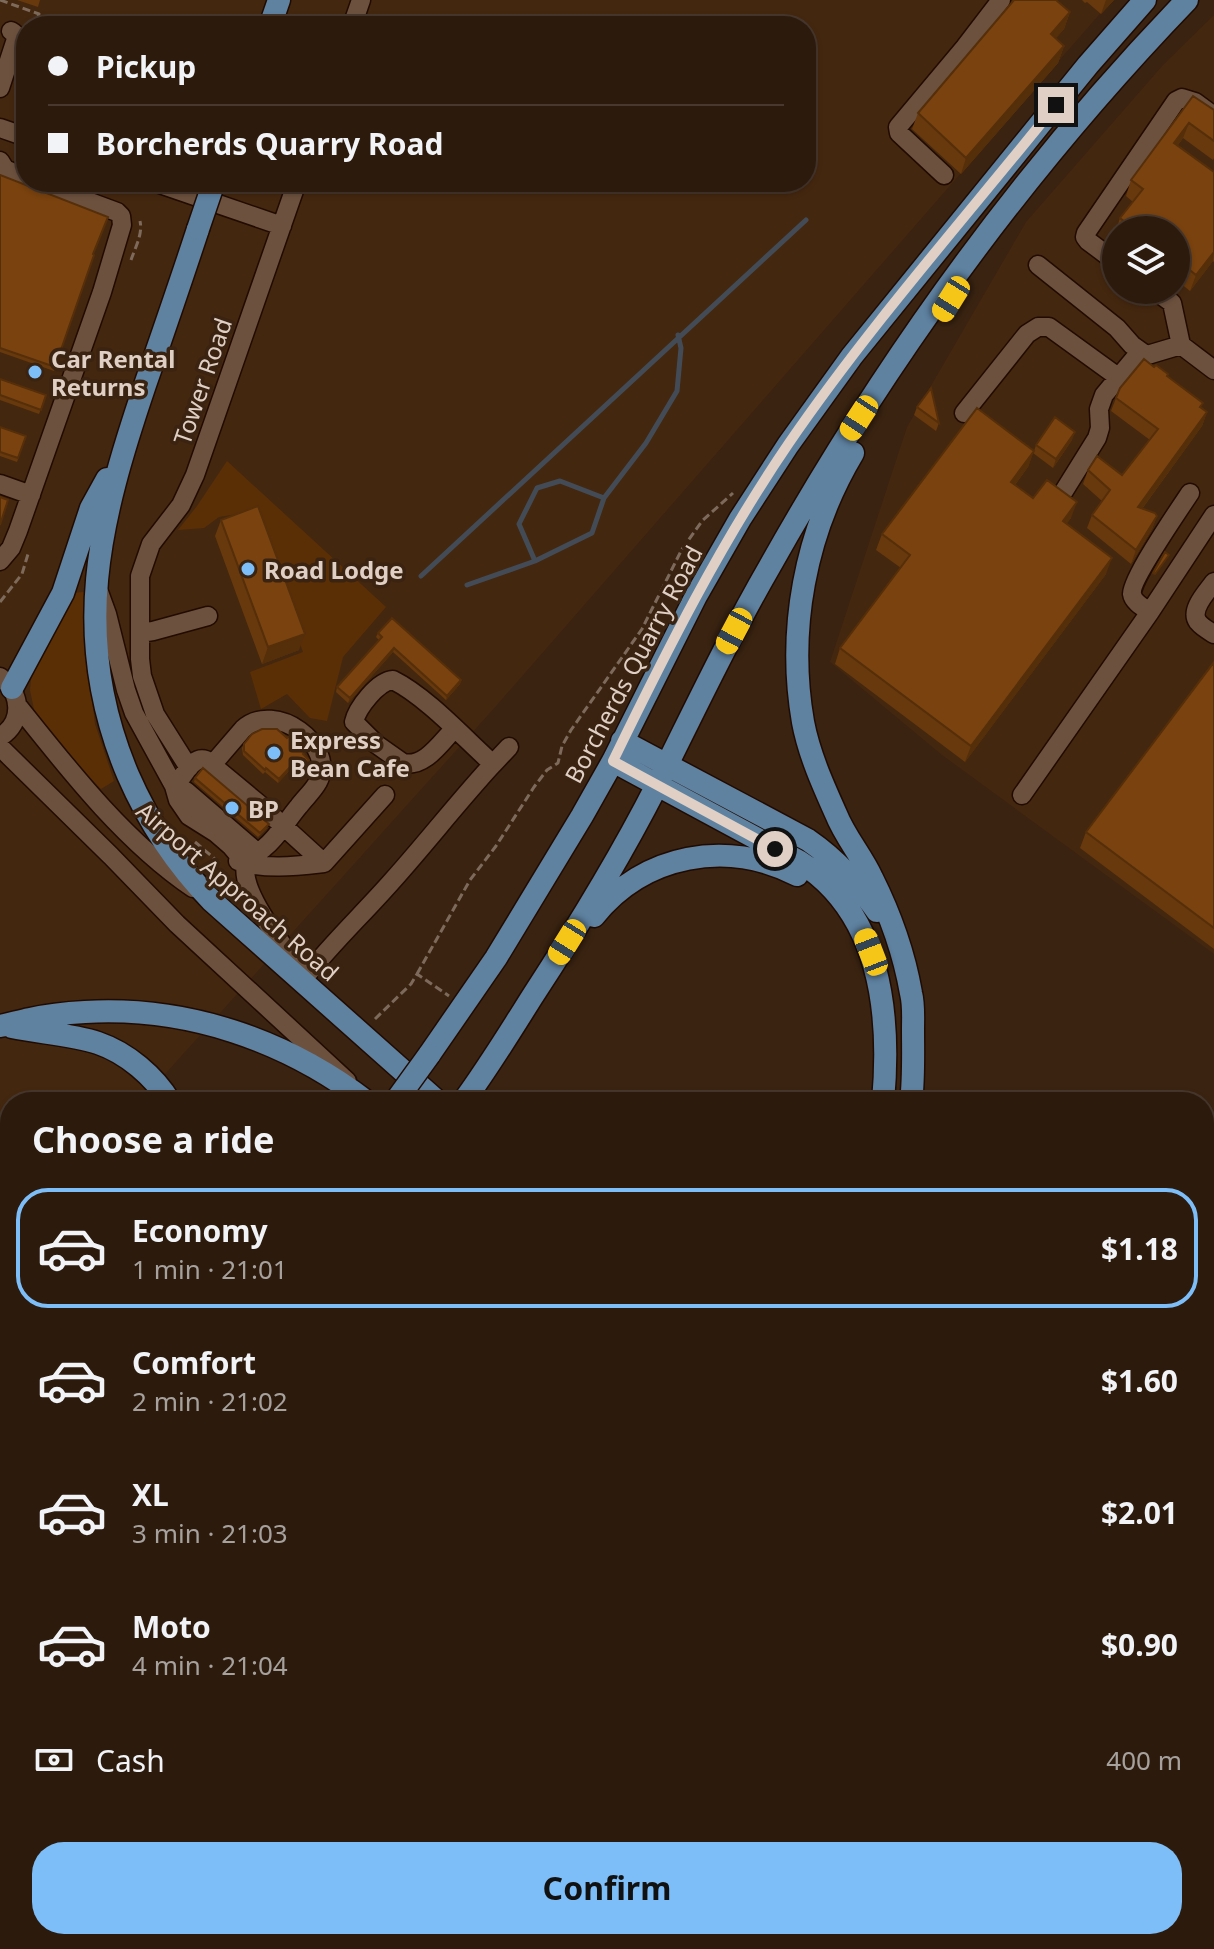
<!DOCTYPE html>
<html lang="en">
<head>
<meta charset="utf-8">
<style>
  body { margin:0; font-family:"Noto Sans",sans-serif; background:#38271b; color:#f1f3f6; height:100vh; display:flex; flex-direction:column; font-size:30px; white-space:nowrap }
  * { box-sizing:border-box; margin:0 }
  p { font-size:26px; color:#a6a19d }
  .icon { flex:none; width:44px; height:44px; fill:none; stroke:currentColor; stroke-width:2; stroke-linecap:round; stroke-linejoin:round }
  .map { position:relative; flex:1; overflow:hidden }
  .side { position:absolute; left:0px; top:1092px; width:1214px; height:858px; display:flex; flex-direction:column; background:#2c1a0d; border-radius:32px 32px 0 0; box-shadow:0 2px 6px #0004,0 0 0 2px #48382e }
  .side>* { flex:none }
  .hud { position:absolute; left:16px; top:16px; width:800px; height:176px; border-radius:32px; box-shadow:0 2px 6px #0004,0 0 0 2px #48382e; display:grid; align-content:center; height:176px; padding:0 32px; background:#2c1a0d }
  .buttons { position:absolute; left:1102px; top:216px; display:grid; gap:16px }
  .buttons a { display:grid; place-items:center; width:88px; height:88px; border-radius:50%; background:#2c1a0d; box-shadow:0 2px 6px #0004,0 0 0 2px #48382e; font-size:40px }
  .end { position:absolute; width:36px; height:36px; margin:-18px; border:10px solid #dfcfc4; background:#111; box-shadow:0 0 0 4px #111 }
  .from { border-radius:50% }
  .car { position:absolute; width:24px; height:48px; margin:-24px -12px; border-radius:10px; box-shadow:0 0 6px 2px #0007; background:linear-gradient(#f5c518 24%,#345 0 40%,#f5c518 0 76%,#345 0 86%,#f5c518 0) }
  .hud b { display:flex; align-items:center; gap:28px; height:76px; font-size:30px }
  .hud b+b { border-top:2px solid #48382e }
  .hud i { width:20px; height:20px; background:#f1f3f6 }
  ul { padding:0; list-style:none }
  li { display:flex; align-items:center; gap:24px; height:120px; margin:0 16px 12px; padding:0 16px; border:4px solid transparent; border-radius:32px }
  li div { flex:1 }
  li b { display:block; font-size:30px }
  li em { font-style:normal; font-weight:700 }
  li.selected { border-color:#7dbef9 }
  li>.icon { width:72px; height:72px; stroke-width:1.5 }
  h2 { padding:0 32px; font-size:36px; line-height:96px }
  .pay { display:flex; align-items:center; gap:20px; height:88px; padding:0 32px; font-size:30px }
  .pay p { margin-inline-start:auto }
  .cta { display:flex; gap:16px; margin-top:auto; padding:16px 32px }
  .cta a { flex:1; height:92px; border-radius:32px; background:#7dbef9; color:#111; font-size:32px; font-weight:700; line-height:92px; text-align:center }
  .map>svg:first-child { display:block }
  .built { fill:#44270f; fill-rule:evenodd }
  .green { fill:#5b2f05 }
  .water { fill:#001427; stroke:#434c56; stroke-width:2 }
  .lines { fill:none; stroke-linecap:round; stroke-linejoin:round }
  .stream { stroke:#434c56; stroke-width:5 }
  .minor-casing { stroke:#210b00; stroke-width:21 }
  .major-casing { stroke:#210b00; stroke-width:25 }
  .path { stroke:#7e6a5b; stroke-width:3; stroke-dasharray:8 4; stroke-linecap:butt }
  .minor { stroke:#6c513e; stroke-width:18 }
  .major { stroke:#5f82a1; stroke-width:22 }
  .major-bridge-casing { stroke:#210b00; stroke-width:25; stroke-linecap:butt }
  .major-bridge { stroke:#5f82a1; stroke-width:22 }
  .wall { fill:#68390c }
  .shaded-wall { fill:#552e0a }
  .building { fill:#79420e; stroke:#552e0a; stroke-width:2 }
  .route { stroke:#dfcfc4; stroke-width:10 }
  .poi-dot { fill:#7dbef9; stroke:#3a2311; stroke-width:3 }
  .labels { text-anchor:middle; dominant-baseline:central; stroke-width:7; stroke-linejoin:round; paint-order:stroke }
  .poi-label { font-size:24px; font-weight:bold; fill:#dfcfc4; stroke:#3a2311; text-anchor:start }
  .street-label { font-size:24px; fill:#dfcfc4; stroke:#3a2311 }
</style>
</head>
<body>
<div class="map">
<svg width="1214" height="1949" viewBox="0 0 1214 1949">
  <rect width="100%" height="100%" fill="#3a2311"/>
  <!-- built -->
  <path class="built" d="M0,0H1112L497,705L140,1102H10V1247L0,1258ZM26,26H806V182H26Z
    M1214,15V954L942,755L830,662L907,427L1026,222L1163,65ZM1116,230H1176V290H1116Z
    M1214,1393V1637L1204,1629V1406Z"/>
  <!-- green -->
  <path class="green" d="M227,461L386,607L343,657L327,721L310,718L287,694L261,709L250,672L303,652L252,519L237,514L219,517L204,528L178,530L197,506Z
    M84,592L88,670L95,724L114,781L101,789L50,737L35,714L30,690L32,670L72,593Z"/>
  <!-- water -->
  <path class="water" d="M10,1710V1826L0,1832V1716Z
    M10,1856V1940H32L27,1949H0V1860Z
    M1204,1886L1214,1898V1928L1200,1949H948L937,1940H1204Z
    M338,1940H467L463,1949H359Z
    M509,1940H636L633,1949H504Z"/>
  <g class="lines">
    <!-- stream -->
    <path class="stream" d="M535,561L519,524L537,488L560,481L604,498L646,443L677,391L681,348L678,335
      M421,576L806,220
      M467,585L535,561L592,533L604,498
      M851,1940L862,1949"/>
    <!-- minor casing -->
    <g class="minor-casing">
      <path id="minor" d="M352,26L361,0
        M0,88L16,39L14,33L11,31
        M0,128L26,137
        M0,161L5,169L26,178
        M944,175L899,133L898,127L965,47L1001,0
        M154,182L282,226
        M1116,262L1088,241L1085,237L1086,233L1176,101L1182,98L1195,102L1214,116
        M1038,265L1117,328L1132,345L1146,355
        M1154,290L1172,303L1181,345
        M1181,345L1214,370
        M964,413L1027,334L1038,327H1049L1118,377
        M0,484L31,495
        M1064,491L1097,438L1100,428L1099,409L1104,395L1134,359L1181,345
        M0,561L11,548L18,531L102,292L122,225L121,216L117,212L36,182
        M1214,582C1207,592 1189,610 1198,622C1202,627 1209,631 1214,634
        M99,592L107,614L126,690L134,713L174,786L178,800L189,816L216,833L231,846L246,864
        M1150,612C1144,608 1133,602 1132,594C1130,581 1180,508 1190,493
        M140,633L153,631L208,616
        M0,677C22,693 24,722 0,737
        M18,706C69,770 125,842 193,888
        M0,747L111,856L177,924L347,1081
        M493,764L509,747
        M212,765L243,729C275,700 337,745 318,782C313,791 305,798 299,806C287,820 278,837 264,848C258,853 248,857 246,865C239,893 289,953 306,976
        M189,768L155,714L142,676L140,659V576L151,544L181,505L195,475L297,182
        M181,778C187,770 195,756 206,760L259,804L324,863
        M174,786L186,791L258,853
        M1022,795L1150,612L1214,515
        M238,861C264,870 297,866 324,863L385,795
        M306,976C333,942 364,913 393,880C427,842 458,802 493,764C464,738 427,697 393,680C378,681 357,708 354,722L376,744L403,763C425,768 441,742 455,728
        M1204,1415L1214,1402
        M1204,1488L1214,1476
        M1204,1582L1214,1589
        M1204,1631L1214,1640"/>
    </g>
    <!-- major casing -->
    <g class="major-casing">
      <path id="major" d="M270,26L279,0
        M198,229C181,281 163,333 145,385C99,521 69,636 128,775C148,821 177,865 212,901L438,1102
        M853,453C805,533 787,630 803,722C809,754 823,785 836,814C845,837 862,856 872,878C890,914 904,953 911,993C914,1005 913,1017 913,1029C913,1053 914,1078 911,1102
        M12,688L63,593L91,508L107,479
        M622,741L808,840C837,860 857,883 877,911
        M613,761L800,862C881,913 891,1014 883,1102
        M594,916C644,854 727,839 797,875
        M0,1026C10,1024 20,1021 30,1019C48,1015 67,1013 85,1012C187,1006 286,1040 367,1102
        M12,1027C40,1033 71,1034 98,1043C127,1053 154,1076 170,1102
        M429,1055L496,958L582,816L613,761L696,596L740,519L788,445L852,356L1088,65L1145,0
        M463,1102C488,1068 510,1032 532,997C577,928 620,858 657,785C694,711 729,637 770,566C885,361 1024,169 1187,0
        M0,1350L10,1345
        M0,1530L10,1521
        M0,1600L10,1591
        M1204,1689L1214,1699
        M1204,1718L1214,1726
        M1204,1778L1214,1786"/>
    </g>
    <!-- path -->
    <path class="path" d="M0,0L39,14L34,26
      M131,260C135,248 143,234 140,221
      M0,602L22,574L28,554
      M195,842L222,865
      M417,974L470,880L496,846L534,787L547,770L558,763L562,746L571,730L642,629L682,549L702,521L733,493
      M375,1019L411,984L417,974L449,996
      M0,1703L10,1697
      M1204,1865L1214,1873
      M268,1940L288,1949
      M892,1940L903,1949
      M137,1949L146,1940"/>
    <!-- minor -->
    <use href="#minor" class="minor"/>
    <!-- major -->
    <use href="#major" class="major"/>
    <!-- major-bridge casing -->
    <g class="major-bridge-casing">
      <path id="major-bridge" d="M198,229L214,182
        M395,1102L429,1055"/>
    </g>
    <!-- major-bridge -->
    <use href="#major-bridge" class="major-bridge"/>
  </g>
  <!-- wall -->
  <path class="wall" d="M17,0H40L38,7Z
    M1082,0H1114L1101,14L1087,2L1085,3Z
    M1070,12L1064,29L1055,39L1064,46L1058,63L961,174L912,129L918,113Z
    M1193,96L1214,110V158L1213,160L1183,138L1178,145L1214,172V262L1213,261L1190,291L1180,283L1177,286L1176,285V230H1116L1120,218L1133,202L1126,196L1131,180Z
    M0,175L94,255L54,371L0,352Z
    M1167,376L1207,412L1202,426L1142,509L1157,516L1152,529L1131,564L1087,528L1092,515L1102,501L1083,484L1088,470L1122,475L1150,440L1111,411L1120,388Z
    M0,379L46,395L39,414L0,400Z
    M917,407L939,423L936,431L914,415Z
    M0,427L26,436L17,462L0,456Z
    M1072,440L1053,468L1033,453L1028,467L1015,485L1033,498L1071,518L1066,524L1106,574L965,762L835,664L840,648L901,568L876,550L882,534L1034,451L1036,445Z
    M221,520L299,650L262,664L215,536Z
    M378,633L461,680L460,684L446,700L393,652L348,703L336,692L337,687L379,640L376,637Z
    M1214,662V949L1080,848L1086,832Z
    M244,744L304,755L308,764L298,775L291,769L278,783L265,772L263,774L243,755L242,748Z
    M195,778L267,828L258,837L194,782Z
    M1214,1490V1506L1209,1503Z
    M1204,1509L1214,1516V1574L1204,1566Z"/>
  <!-- shaded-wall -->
  <path class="shaded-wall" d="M1106,0H1114L1101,14Z
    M1070,12L1064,29L1045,51L1051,34Z
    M1064,46L1058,63L961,174L966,158Z
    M1189,123L1183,138L1168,158L1174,143Z
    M1214,252L1213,261L1190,291L1196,275Z
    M1207,412L1202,426L1133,521L1138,507Z
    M1075,432L1072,440L1053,468L1056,459Z
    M1034,451L1028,467L1005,498L1011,482Z
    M1077,502L1071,518L1057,537L1063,521Z
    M1157,516L1152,529L1131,564L1136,550Z
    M1112,558L1106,574L965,762L971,746Z
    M305,634L299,650L262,664L268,647Z
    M394,648L393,652L348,703L350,698Z
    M461,680L460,684L446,700L447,696Z
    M292,765L291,769L278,783L279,779Z"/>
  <!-- building -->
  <path class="building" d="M1014,0H1056L1070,12L1051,34L1064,46L966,158L918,113Z
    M1193,96L1214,110V141L1189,123L1174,143L1214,172V252L1196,275L1186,267L1183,271L1176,265V230H1129L1131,227L1120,218L1143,189L1131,180Z
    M0,175L108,217L93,254L94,255L55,367L0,348Z
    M1144,359L1154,367L1156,365L1168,374L1167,376L1203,403L1200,407L1207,412L1138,507L1155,513L1157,516L1136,550L1092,515L1110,490L1088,470L1097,456L1122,475L1158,429L1116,398L1120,388Z
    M0,379L46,395L41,410L0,395Z
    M931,388L939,423L917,407Z
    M977,408L1034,451L1011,482L1033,498L1047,480L1077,502L1063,521L1112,558L971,746L840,648L910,555L882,534Z
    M1055,417L1075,432L1056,459L1036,445Z
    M0,427L26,436L18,458L0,452Z
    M0,497L8,500L0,525Z
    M258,506L305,634L268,647L221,520Z
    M1165,552L1169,555L1155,574L1153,573Z
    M392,618L461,680L447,696L394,648L350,698L337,687L382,637L378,633Z
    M1214,662V928L1086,832Z
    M262,729H277L287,738L291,735L303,745L306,750L303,754L309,760L299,771L292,765L279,779L266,768L265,770L244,751V744L252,734Z
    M203,768L269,824L260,833L195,778Z
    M1204,1509L1214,1516V1553L1204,1546Z"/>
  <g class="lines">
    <!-- route -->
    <path class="route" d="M775,849L613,761C666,652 720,544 789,443C870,325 966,217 1056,105"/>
  </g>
  <!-- markers -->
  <g class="poi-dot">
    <circle cx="35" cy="372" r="8"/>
    <circle cx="248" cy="569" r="8"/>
    <circle cx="274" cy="753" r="8"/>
    <circle cx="232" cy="808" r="8"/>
  </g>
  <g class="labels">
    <!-- poi labels -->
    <g class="poi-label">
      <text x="51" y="358">Car Rental<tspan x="51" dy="28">Returns</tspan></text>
      <text x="264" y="569">Road Lodge</text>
      <text x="290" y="739">Express<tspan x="290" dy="28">Bean Cafe</tspan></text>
      <text x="248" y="808">BP</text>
    </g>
    <!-- street labels -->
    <g class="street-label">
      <text transform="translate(202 381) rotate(-71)">Tower Road</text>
      <text transform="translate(633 664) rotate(-62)">Borcherds Quarry Road</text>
      <text transform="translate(238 891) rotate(41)">Airport Approach Road</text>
    </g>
  </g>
</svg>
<div class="buttons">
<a><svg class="icon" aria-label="layers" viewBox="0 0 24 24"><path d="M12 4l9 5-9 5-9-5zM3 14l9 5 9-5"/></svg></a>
</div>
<i class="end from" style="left:775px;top:849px"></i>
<i class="end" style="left:1056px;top:105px"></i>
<i class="car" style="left:951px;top:299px;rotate:212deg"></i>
<i class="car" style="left:859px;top:418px;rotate:213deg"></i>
<i class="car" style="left:734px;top:631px;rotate:208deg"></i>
<i class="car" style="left:567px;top:942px;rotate:212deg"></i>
<i class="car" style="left:871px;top:952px;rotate:339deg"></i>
<div class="hud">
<b><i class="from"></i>Pickup</b>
<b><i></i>Borcherds Quarry Road</b>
</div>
<section class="side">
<h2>Choose a ride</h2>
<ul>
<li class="selected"><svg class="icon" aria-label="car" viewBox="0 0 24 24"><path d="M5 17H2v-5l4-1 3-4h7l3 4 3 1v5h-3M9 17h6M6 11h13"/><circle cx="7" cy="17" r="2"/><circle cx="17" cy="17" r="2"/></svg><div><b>Economy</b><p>1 min · 21:01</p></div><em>$1.18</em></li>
<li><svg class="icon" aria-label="car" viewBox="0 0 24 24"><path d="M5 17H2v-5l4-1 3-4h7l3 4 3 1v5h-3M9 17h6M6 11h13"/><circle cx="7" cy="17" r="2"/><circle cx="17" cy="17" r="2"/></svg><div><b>Comfort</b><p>2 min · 21:02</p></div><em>$1.60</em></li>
<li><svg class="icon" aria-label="car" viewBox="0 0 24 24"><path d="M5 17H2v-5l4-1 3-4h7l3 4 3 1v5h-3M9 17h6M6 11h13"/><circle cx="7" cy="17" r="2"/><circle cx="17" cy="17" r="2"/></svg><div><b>XL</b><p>3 min · 21:03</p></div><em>$2.01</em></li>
<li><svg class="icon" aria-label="car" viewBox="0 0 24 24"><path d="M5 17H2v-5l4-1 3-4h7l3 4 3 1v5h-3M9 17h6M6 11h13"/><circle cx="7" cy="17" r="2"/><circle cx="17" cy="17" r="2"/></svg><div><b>Moto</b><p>4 min · 21:04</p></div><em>$0.90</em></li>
</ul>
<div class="pay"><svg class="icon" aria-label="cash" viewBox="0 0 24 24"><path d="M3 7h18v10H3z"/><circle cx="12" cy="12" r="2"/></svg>Cash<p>400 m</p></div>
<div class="cta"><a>Confirm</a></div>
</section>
</div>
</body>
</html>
